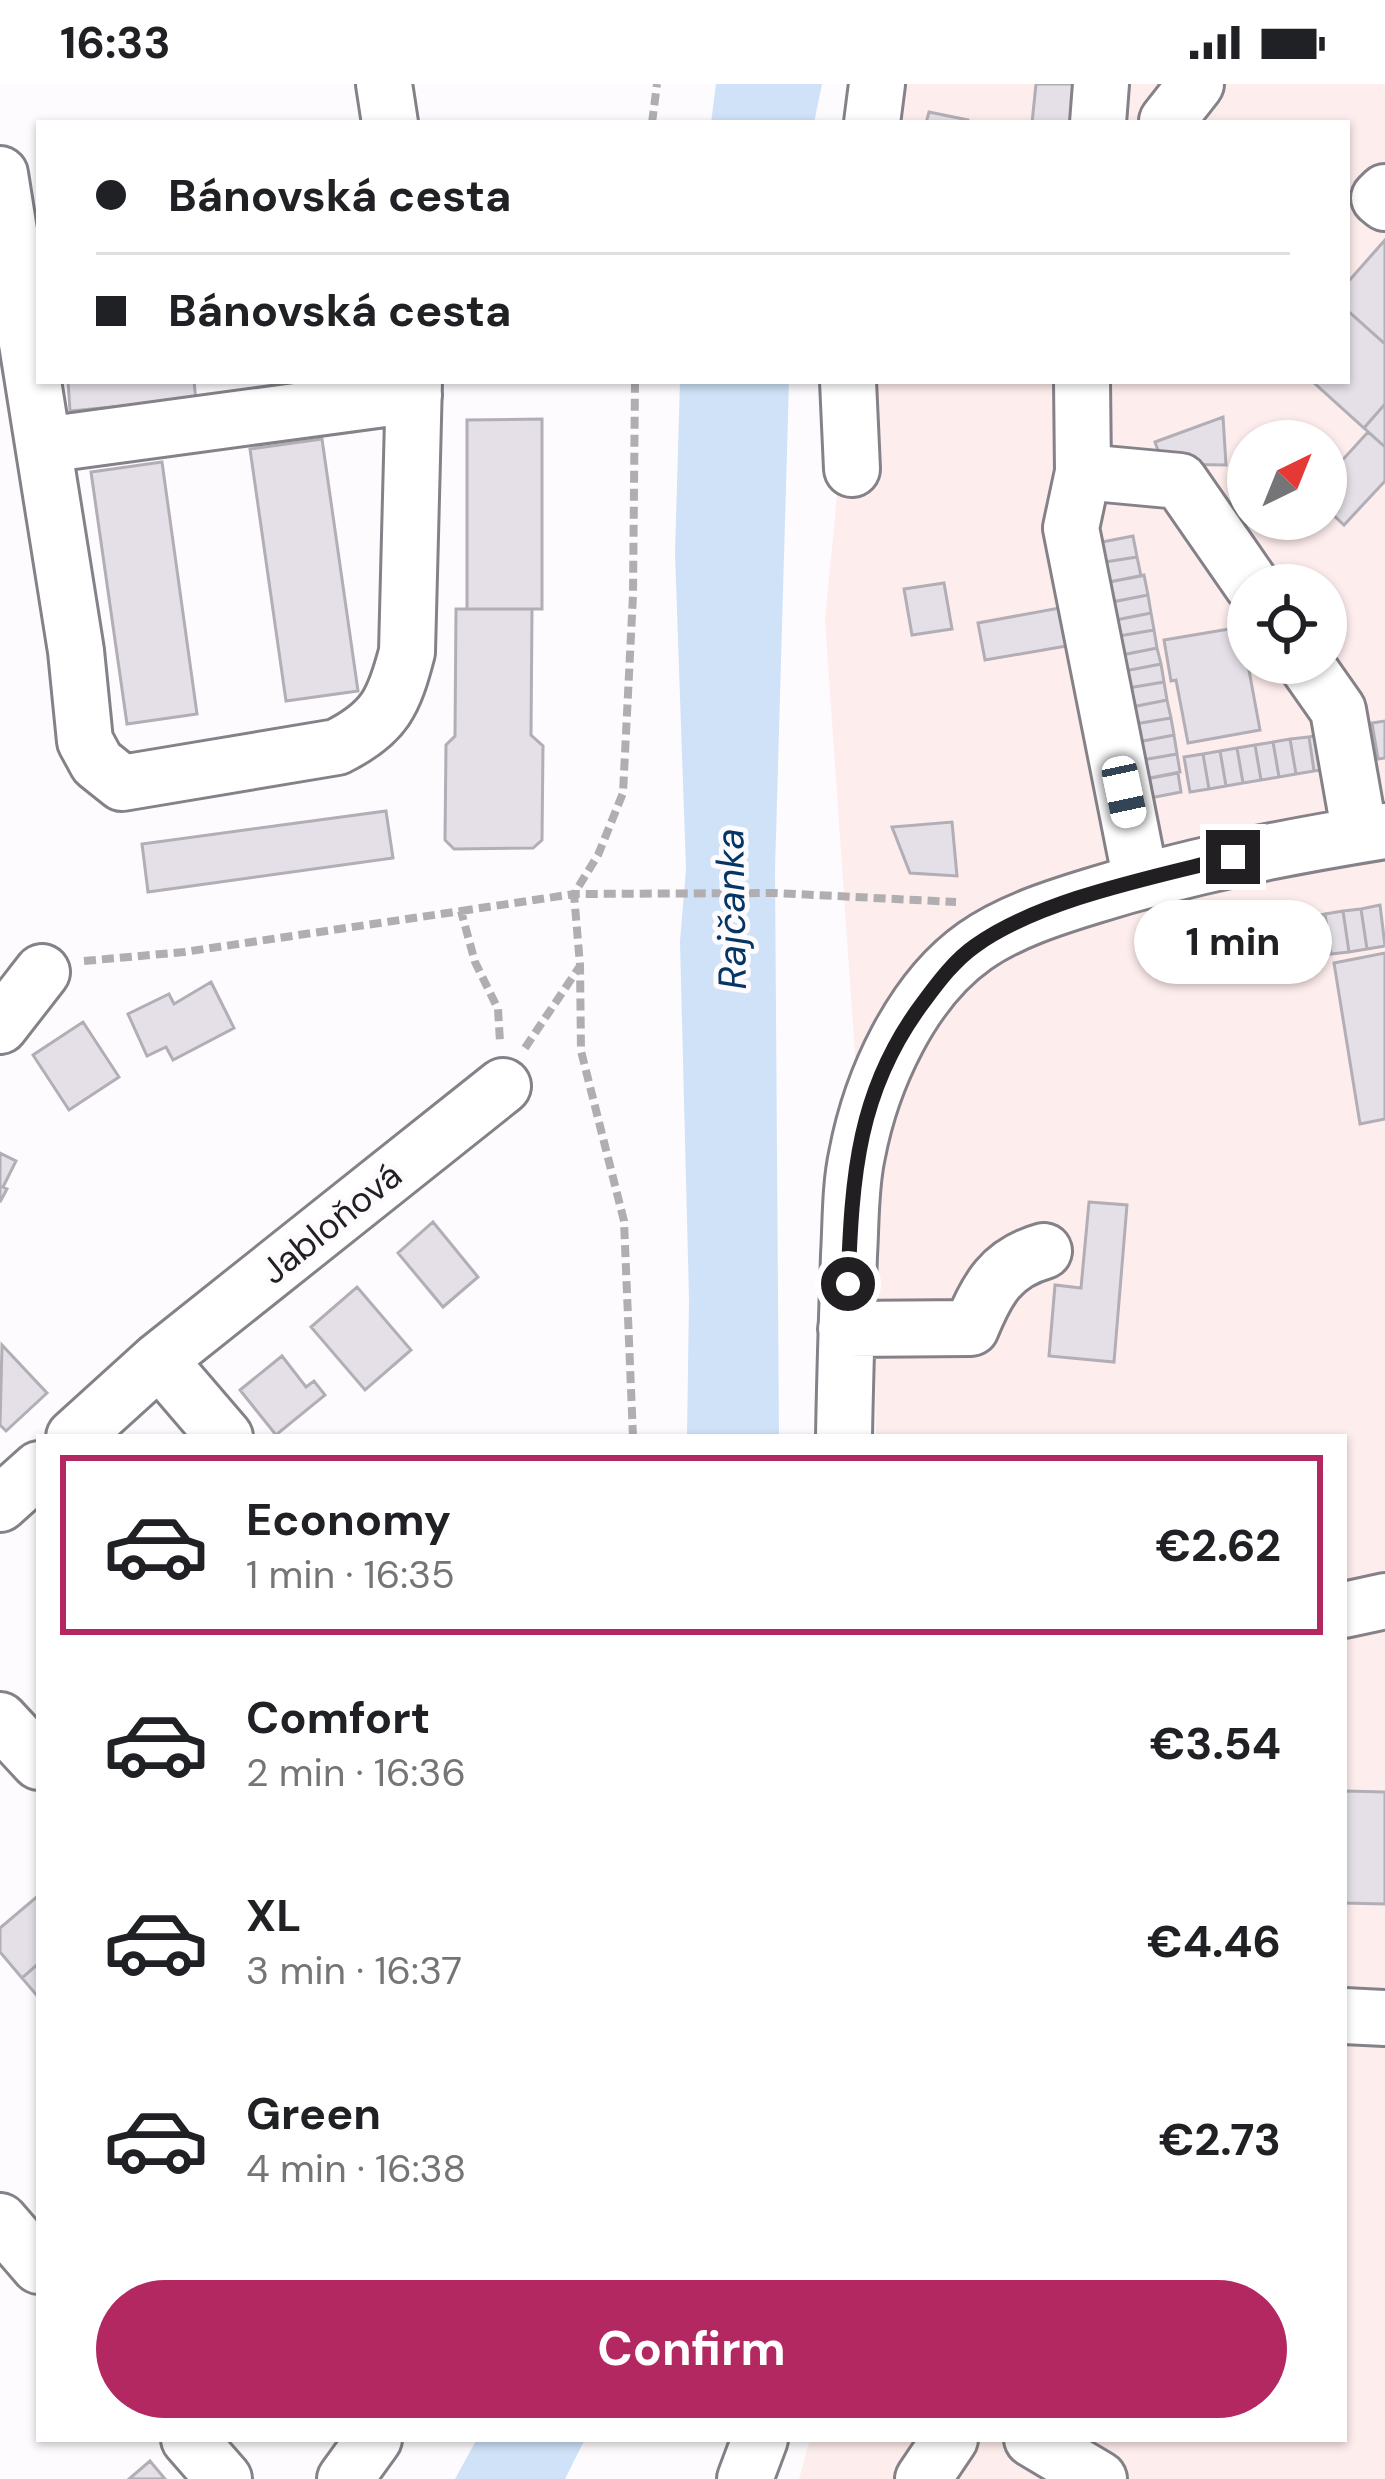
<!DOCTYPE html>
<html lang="en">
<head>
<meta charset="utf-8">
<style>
  body { margin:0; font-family:"DM Sans",sans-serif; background:#f6f6f6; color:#202124; height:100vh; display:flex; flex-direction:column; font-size:45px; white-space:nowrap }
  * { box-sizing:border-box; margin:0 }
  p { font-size:39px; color:#757577 }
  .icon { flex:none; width:66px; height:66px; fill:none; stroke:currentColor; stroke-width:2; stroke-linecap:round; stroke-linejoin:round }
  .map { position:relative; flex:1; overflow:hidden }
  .details { position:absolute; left:36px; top:1350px; width:1311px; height:1008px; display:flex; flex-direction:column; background:#fff; border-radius:0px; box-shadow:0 3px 9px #0004 }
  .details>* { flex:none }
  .hud { position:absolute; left:36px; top:36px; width:1314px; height:264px; border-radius:0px; box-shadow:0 3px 9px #0004; display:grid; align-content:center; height:264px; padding:0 60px; background:#fff }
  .needle { width:78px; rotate:43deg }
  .tools { position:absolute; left:1227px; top:336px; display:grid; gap:24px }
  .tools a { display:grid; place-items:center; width:120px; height:120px; border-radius:50%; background:#fff; box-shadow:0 3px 9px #0004; font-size:60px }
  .end { position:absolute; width:54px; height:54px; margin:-27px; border:15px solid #211f22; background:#fff; box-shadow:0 0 0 6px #fff }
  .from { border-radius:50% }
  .bubble { position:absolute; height:84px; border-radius:42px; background:#fff; box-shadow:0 3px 9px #0004; font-size:39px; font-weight:700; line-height:84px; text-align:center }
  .car { position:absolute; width:36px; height:72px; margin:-36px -18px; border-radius:15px; box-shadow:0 0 9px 3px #0007; background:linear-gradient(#fff 24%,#345 0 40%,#fff 0 76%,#345 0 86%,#fff 0) }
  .hud b { display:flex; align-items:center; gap:42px; height:114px; font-size:45px }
  .hud b+b { border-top:3px solid #e0e0e0 }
  .hud i { width:30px; height:30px; background:#202124 }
  ul { padding:21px 0 0; list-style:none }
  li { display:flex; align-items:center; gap:36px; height:180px; margin:0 24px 18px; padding:0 36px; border:6px solid transparent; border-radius:0px }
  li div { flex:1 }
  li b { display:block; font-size:45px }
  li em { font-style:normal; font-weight:700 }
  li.active { border-color:#b42862 }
  li>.icon { width:108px; height:108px; stroke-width:1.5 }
  .cta { display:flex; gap:24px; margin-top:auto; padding:24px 60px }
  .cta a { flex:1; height:138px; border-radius:72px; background:#b42862; color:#fff; font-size:48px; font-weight:700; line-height:138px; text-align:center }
  .status { display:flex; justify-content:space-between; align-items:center; height:84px; padding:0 60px; background:#fff; direction:ltr }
  .status svg { height:33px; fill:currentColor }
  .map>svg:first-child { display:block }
  .industrial { fill:#feeded; fill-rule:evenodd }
  .water { fill:#cfe2f8 }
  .building { fill:#e5e0e8; stroke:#b2aeb6; stroke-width:3 }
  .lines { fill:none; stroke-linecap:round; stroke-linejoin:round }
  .minor-casing { stroke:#858188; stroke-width:60 }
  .path { stroke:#b0aeb1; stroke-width:8; stroke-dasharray:12 6; stroke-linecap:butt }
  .minor { stroke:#fff; stroke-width:54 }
  .route { stroke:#211f22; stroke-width:15 }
  .labels { text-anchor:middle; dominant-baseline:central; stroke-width:10; stroke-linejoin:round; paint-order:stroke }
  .street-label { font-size:36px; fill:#211f22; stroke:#fdfbfe }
  .water-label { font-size:39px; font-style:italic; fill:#043565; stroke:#fdfbfe }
</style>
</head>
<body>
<div class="status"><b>16:33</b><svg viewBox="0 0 49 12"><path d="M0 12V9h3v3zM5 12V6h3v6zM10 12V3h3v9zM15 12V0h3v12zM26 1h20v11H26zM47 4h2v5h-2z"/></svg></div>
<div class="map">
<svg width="1385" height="2395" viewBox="0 0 1385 2395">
  <rect width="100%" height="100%" fill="#fdfbfe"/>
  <!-- industrial -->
  <path class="industrial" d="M877,0H1385V2395H799L810,2355H1344V1353H876L875,1261L825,536L848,297H1347V39H872ZM1248,357H1326V435H1248ZM1248,501H1326V579H1248Z"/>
  <!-- water -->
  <path class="water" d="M716,0H822L814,39H711Z
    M680,297H789L775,787L779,1353H687L689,1215L680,857L686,785L675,469Z
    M477,2355H585L565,2395H455Z"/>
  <!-- building -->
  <path class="building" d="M1036,0H1078L1075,39H1032Z
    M929,28L968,36V39H926Z
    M1385,156V260L1347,226V199Z
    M1347,226L1385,260V320L1364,344L1312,297H1347Z
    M68,297H194L196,317L125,339L124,322L70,327Z
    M1385,320V363L1364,344Z
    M1223,333L1226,381L1163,380L1155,358Z
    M542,335V525H467V336Z
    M1368,348L1385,363V397L1344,441L1326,424V394Z
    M322,355L358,607L286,617L250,365Z
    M162,378L197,630L127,640L91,388Z
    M1133,452L1137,473L1105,478L1102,458Z
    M1137,473L1141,492L1109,498L1105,478Z
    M1144,491L1148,511L1112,518L1109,498Z
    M944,499L952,545L912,551L904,505Z
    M1148,511L1151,529L1116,536L1112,518Z
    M1065,523L1072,561L985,576L978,539Z
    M456,525H532L531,651L543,662L542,756L533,764L454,765L445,756L446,661L455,652Z
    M1151,529L1154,546L1119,552L1116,536Z
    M1241,543L1260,646L1188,659L1176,596L1171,597L1164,556Z
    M1154,546L1157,564L1122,571L1119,552Z
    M1157,564L1161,580L1125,587L1122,571Z
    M1161,580L1164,598L1128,604L1125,587Z
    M1164,598L1167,616L1132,623L1128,604Z
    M1167,616L1171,634L1135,640L1132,623Z
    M1171,634L1174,651L1138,658L1135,640Z
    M1385,637V674L1378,675L1372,639Z
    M1328,649L1333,684L1314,687L1309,653Z
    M1174,651L1177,670L1142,676L1138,658Z
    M1309,653L1314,687L1296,690L1290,655Z
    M1290,655L1296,690L1279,693L1273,658Z
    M1273,658L1279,693L1261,696L1255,661Z
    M1255,661L1261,696L1243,699L1237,664Z
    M1237,664L1243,699L1226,702L1220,667Z
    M1220,667L1226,702L1209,705L1203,670Z
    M1177,670L1180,688L1145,695L1142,676Z
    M1203,670L1209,705L1190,708L1184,673Z
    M1178,689L1181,708L1150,714L1146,695Z
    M386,727L393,774L148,808L142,760Z
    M952,738L957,792L910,789L892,743Z
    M1380,821L1385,862L1367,865L1361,825Z
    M1361,825L1367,865L1349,868L1343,827Z
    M1343,827L1349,868L1331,870L1325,830Z
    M1325,830L1331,870L1314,873L1308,833Z
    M1308,833L1314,873L1297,876L1290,836Z
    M1290,836L1297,876L1278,879L1272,839Z
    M1272,839L1278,879L1262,881L1255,841Z
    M1255,841L1262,881L1244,884L1238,844Z
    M1238,844L1244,884L1226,887L1219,847Z
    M1219,847L1226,887L1208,890L1201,850Z
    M1201,850L1208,890L1191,893L1185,852Z
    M1185,852L1191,893L1169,896L1163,856Z
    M1385,869V1035L1360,1040L1334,879Z
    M211,898L234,944L173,976L166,963L147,972L128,930L169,910L174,920Z
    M83,938L119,993L69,1026L33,971Z
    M0,1069L16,1077L3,1103L7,1105L0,1118Z
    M1089,1118L1127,1121L1114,1278L1049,1272L1055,1201L1081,1204Z
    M433,1138L478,1193L443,1223L398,1169Z
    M357,1203L411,1266L365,1306L311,1243Z
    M2,1261L47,1309L6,1347L0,1341Z
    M282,1272L306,1303L314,1297L325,1311L276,1351L240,1306Z
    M1344,1707L1385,1708V1820L1344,1819Z
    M39,1811V1879L22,1894L0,1868V1844Z
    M39,1879V1914L22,1894Z
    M150,2377L165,2395H129Z"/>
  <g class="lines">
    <!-- minor casing -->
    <g class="minor-casing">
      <path id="minor" d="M384,0L390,39
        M1167,37L1196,0
        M872,39L877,0
        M1098,39L1101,0
        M0,90L76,567L85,657L97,679L122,699L337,663C385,639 394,618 407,568L414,297
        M1385,108L1379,114L1385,119
        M848,297L852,385
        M1082,297L1083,388L1071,444L1141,797
        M44,361L414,311
        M1083,388L1180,397L1252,501
        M1305,579L1338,626L1360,751
        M0,942L42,888
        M846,1245L971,1244C987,1205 1001,1179 1044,1167
        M159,1276L225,1353
        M74,1353L159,1276L503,1002
        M844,1353C845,1292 847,1232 849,1171C851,1138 850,1103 857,1071C871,997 911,907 975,862C1009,838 1053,824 1092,812C1188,782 1286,763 1385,747
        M0,1420L39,1385
        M1344,1526L1385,1517
        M0,1636L39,1678
        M1344,1932L1385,1934
        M0,2137L39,2182
        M189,2355L224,2395
        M1032,2355L1099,2395
        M345,2395L374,2355
        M745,2395L760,2355
        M923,2395L950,2355"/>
    </g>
    <!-- path -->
    <path class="path" d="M652,39L657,0
      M461,827L574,810L775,809L956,818
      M84,877L184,868L461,827L475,878L498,925L500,958
      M525,964L580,882
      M633,1353L624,1137L581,967L580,881L574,810L598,771L623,709L633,511L635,297"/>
    <!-- minor -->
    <use href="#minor" class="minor"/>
  </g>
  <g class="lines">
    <!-- route -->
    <path class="route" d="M848,1200C852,1092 857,1005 925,916C939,897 955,876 975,862C1040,815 1155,793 1233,773"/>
  </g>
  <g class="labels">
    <!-- street labels -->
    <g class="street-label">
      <text transform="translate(331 1139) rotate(-39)">Jabloňová</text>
    </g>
    <!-- water labels -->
    <g class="water-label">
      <text transform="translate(731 825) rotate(-91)">Rajčanka</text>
    </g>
  </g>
</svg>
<div class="tools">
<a><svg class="needle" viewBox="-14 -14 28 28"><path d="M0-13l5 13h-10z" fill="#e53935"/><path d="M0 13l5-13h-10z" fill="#757577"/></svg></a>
<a><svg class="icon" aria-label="locate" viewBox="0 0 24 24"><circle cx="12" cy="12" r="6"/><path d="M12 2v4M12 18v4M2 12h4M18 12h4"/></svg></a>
</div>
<i class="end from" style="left:848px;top:1200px"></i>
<i class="end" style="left:1233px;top:773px"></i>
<div class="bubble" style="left:1134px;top:816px;width:198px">1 min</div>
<i class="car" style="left:1124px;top:708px;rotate:168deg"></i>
<div class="hud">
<b><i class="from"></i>Bánovská cesta</b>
<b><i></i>Bánovská cesta</b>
</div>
<section class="details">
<ul>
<li class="active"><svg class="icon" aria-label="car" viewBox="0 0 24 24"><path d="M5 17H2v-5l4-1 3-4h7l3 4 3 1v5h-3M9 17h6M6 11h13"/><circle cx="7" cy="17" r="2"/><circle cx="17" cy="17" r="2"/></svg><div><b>Economy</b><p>1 min · 16:35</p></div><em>€2.62</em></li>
<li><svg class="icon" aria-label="car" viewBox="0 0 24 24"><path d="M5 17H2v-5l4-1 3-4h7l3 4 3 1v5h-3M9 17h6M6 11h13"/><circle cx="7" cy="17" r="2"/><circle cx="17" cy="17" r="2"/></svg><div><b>Comfort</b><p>2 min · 16:36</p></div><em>€3.54</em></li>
<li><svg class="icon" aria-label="car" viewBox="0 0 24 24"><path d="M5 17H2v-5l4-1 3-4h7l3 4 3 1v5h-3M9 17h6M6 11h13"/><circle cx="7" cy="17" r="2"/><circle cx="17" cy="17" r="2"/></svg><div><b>XL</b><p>3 min · 16:37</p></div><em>€4.46</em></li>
<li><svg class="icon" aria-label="car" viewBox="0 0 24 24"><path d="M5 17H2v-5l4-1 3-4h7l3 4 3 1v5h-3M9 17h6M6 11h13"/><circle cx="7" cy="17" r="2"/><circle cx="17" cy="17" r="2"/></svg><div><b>Green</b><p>4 min · 16:38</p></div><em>€2.73</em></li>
</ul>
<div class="cta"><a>Confirm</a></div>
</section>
</div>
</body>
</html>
